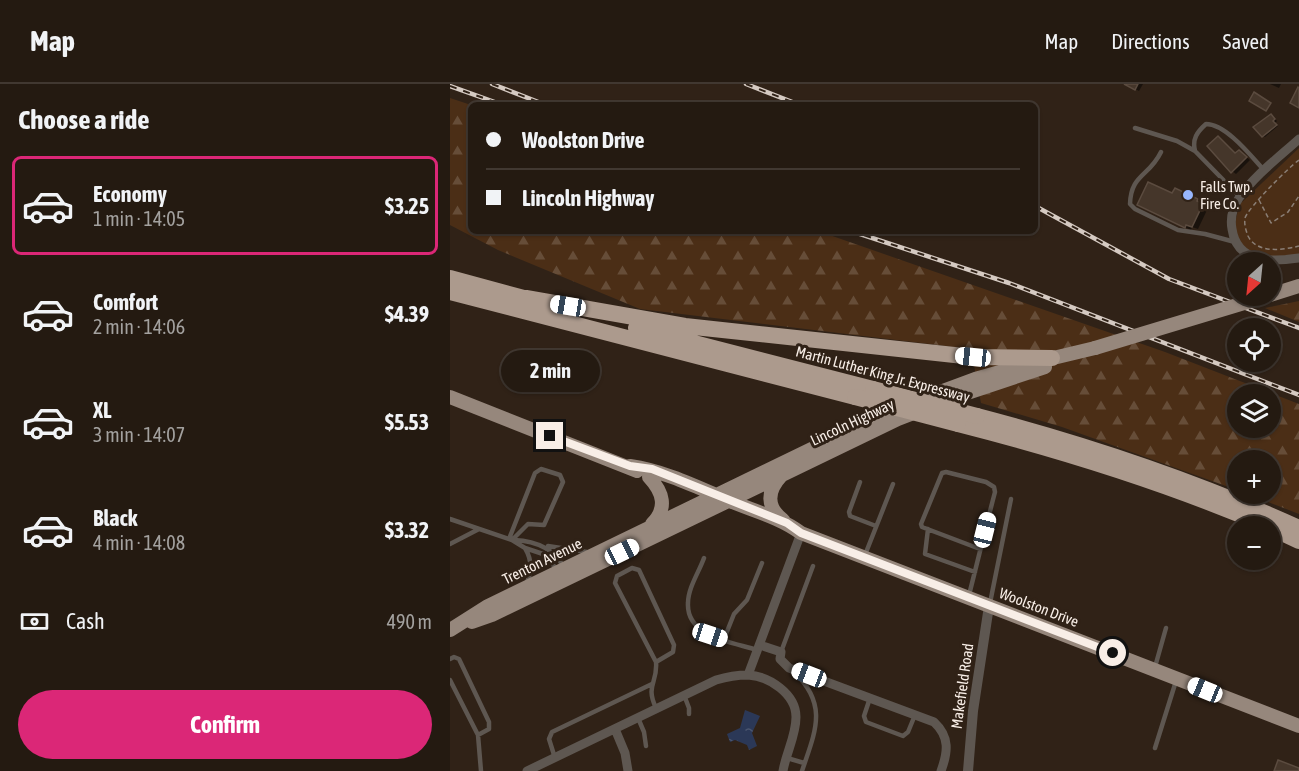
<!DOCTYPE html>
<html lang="en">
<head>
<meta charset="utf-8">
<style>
  body { margin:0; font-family:"Asap Condensed",sans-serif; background:#30271f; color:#f1f3f6; height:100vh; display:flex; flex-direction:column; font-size:22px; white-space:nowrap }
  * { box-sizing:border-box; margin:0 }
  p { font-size:20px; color:#a3a19f }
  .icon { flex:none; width:33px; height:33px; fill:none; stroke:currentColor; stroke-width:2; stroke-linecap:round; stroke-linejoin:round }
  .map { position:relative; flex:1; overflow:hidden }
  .details { display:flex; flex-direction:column; background:#241a11; width:450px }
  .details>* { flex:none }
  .top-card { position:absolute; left:18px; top:18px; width:570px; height:132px; border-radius:9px; box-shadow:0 2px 4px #0004,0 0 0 2px #413831; display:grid; align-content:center; height:132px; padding:0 18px; background:#241a11 }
  .needle { width:39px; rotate:207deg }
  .controls { position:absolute; left:777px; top:168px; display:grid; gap:12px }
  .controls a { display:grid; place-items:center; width:54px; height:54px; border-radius:50%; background:#241a11; box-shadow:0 2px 4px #0004,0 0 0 2px #413831; font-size:30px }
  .end { position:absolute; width:27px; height:27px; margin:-14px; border:8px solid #f8eee7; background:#111; box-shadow:0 0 0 3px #111 }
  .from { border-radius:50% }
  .bubble { position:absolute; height:42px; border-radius:21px; background:#241a11; box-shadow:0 2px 4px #0004,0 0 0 2px #413831; font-size:20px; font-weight:700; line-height:42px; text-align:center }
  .car { position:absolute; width:18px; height:36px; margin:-18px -9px; border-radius:8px; box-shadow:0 0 4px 2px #0007; background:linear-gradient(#fff 24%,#345 0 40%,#fff 0 76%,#345 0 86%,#fff 0) }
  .top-card b { display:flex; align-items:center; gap:21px; height:57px; font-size:22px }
  .top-card b+b { border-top:2px solid #413831 }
  .top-card i { width:15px; height:15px; background:#f1f3f6 }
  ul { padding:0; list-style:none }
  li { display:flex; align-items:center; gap:18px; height:99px; margin:0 12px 9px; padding:0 6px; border:3px solid transparent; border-radius:9px }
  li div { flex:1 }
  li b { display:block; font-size:22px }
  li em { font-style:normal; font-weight:700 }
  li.current { border-color:#db2777 }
  li>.icon { width:54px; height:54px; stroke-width:1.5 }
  h2 { padding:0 18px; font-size:27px; line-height:72px }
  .pay { display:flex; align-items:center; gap:15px; height:66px; padding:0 18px; font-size:22px }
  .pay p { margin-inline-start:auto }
  .button { display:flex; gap:12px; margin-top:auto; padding:12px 18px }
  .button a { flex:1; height:69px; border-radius:36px; background:#db2777; color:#fff; font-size:24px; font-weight:700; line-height:69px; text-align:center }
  header { display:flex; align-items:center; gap:36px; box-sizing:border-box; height:84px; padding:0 30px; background:#241a11; border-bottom:2px solid #413831 }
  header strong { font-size:28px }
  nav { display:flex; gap:33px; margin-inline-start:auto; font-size:21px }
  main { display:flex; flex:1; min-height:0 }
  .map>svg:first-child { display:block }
  .forest { fill:url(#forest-firs); fill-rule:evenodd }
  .park { fill:#4b2e16 }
  .water { fill:url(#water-ripples) }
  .shadow { fill:#0007 }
  .building { fill:#45362a; stroke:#5b4b3f; stroke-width:1.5 }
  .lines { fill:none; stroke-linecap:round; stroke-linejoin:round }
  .path { stroke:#8a7e75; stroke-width:1.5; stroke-dasharray:4.5 3; stroke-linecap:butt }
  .service { stroke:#5e5751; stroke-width:4.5 }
  .minor { stroke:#5e5751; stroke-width:9 }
  .tertiary { stroke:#5e5751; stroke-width:10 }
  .primary { stroke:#96877c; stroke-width:14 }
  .motorway { stroke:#ac9a8d; stroke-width:16 }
  .rail-casing { stroke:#d5cac2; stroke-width:4.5 }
  .rail { stroke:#302217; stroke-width:2; stroke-dasharray:7; stroke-linecap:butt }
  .primary-bridge { stroke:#96877c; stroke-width:14 }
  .motorway-bridge { stroke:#ac9a8d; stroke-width:16 }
  .route { stroke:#f8eee7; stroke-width:8 }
  .poi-dot { fill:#97b6fd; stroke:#302217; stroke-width:2 }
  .labels { text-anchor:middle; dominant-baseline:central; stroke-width:6; stroke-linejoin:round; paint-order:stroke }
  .poi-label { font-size:15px; fill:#f8eee7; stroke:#302217; text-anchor:start }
  .street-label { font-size:15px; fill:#f8eee7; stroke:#302217 }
</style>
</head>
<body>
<header>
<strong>Map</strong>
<nav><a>Map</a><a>Directions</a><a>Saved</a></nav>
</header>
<main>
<section class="details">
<h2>Choose a ride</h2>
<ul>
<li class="current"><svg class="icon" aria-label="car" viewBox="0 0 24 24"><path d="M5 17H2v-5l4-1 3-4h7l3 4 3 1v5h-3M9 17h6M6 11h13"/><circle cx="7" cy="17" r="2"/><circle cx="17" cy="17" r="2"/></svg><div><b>Economy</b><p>1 min · 14:05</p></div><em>$3.25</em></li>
<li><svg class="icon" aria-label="car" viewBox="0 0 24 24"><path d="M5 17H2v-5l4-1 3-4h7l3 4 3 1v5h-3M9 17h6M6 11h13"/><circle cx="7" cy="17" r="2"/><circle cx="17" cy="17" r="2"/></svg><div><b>Comfort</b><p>2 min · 14:06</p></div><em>$4.39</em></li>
<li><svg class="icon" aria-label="car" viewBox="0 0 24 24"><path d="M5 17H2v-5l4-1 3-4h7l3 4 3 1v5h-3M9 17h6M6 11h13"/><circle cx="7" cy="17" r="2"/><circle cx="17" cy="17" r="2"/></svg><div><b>XL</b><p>3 min · 14:07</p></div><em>$5.53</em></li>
<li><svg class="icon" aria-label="car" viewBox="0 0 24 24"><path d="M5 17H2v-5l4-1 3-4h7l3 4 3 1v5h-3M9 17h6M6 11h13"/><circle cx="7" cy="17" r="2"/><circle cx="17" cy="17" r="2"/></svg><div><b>Black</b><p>4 min · 14:08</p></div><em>$3.32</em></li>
</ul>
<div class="pay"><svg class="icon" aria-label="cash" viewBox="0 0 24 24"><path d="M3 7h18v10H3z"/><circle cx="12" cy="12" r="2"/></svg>Cash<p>490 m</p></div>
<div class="button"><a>Confirm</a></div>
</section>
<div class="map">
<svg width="849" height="687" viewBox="0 0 849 687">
  <defs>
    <pattern id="forest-firs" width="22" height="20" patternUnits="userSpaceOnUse" patternTransform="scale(1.5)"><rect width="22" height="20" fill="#4b2e16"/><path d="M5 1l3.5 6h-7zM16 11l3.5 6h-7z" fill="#664d38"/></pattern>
    <pattern id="water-ripples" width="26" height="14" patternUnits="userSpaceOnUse" patternTransform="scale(1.5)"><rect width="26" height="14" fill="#2b3857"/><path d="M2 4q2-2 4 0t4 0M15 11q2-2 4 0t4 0" fill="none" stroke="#4a556f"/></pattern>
  </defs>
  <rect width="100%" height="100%" fill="#302217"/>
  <!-- forest -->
  <path class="forest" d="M0,14L21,21V147H368L715,268L849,320V430L798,410H820V376H788L787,406L612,343L531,319L521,265L190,225L48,166L0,141ZM788,310H820V344H788Z
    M849,217V238L815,224Z"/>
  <!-- park -->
  <path class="park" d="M849,64V171C840,172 829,176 820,174C787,169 778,149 791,119Z"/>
  <!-- water -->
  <path class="water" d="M295,626L310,632L302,649L307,662L299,666L297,661L285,656L280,658L277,650L290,644Z"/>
  <!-- shadow -->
  <path class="shadow" d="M676,0H693L689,7Z
    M820,0H831L829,4Z
    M824,34L827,37L825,39L828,42L815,53L813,52Z
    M769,53L786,70H793L800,76L786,90L782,87Z
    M725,106L747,117L758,124L748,145L742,143L741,146L694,123L723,111Z"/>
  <!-- building -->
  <path class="building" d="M674,0H688L685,6Z
    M848,3L849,4V24L840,19Z
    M804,8L821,19L816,27L799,17Z
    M821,30L825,35L823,37L827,41L812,53L803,43Z
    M768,52L785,69L789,66L797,73L781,89L757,62Z
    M698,98L722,109L725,104L748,115L747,117L753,120L742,143L736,141L735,144L687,121Z
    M828,676L849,684V687H824Z"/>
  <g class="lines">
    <!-- path -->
    <path class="path" d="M849,76C839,83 798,124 795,134C794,140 796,147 798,152C807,170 833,166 849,162
      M809,116L821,139L838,128L849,112"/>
    <!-- service -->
    <path class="service" d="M685,44L727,57L745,67
      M711,68C699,93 681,90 680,120L685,125L728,146L755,150L785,158
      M790,113L745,67C742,55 747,48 756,40C776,40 801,72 814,86
      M774,118L783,128
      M410,398L399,428L400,432L426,442
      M0,435L62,456L75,464L93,470L100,475L106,486
      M478,445L475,470L525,488
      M59,455L85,389L91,385L110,391L113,398L94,441L78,440L62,456
      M64,456C86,457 104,464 114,484
      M0,460L29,445
      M98,462L137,468
      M75,464C82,476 83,487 76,500
      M415,471L443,400
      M254,474C249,488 238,504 238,519C236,553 282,558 307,566
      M519,511C528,476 536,442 545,408L544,403L536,398L496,388L492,389L471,440L472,443L530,465
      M540,519L561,415
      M274,555L284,530L297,516L312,479
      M331,568L363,482
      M0,575L4,573L9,575L39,638V645L28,651
      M206,578L223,568L224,561L189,486L182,484L167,492L165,499L206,578C208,599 195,601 206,624
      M705,583L716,544
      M344,588C379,621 365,648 352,687
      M0,596L28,651L31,687
      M234,611L239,624V630
      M420,614L414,632L416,638L453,652L458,648L465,631
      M188,634L194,648L196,662
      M705,664L726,597
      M105,674L99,655L102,648L202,600
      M337,674L354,679"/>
    <!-- minor -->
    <path class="minor" d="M849,55C829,73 804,92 789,114C783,123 780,134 782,145C787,180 822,178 849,174
      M310,561L331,568L330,575L339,584L484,638C500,653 498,668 491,687
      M298,591L351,449
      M165,645L175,669L178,687
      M77,687L266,596C276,593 287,591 298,591C319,592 346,610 346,633C346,652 336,669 333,687"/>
    <!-- tertiary -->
    <path class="tertiary" d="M518,687L523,627L539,522"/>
    <!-- primary -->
    <path class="primary" d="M820,211L849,202
      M0,313L187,387
      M180,382C215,387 247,403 280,417C304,427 329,433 351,449L849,642
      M331,392C317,407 316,423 333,436
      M199,393C213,408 218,424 202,440
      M22,538L42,531L448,335L505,313L595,283
      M0,546L38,522L444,325L525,295L574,281L645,264"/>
    <!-- motorway -->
    <path class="motorway" d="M0,194L85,217
      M0,208L405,313
      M76,214L235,242L523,273L602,274
      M186,244L423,305
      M527,332C638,361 745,397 849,444
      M508,340C614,367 717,399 817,442
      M821,444L849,457"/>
    <!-- rail casing -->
    <g class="rail-casing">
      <path id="rail" d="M42,0L96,21
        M296,0L350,21
        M0,2L53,21
        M585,122L719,195L849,244
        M401,147L559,199L849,311"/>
    </g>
    <!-- rail -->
    <use href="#rail" class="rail"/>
    <!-- primary-bridge -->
    <path class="primary-bridge" d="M645,264L814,213"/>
    <!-- motorway-bridge -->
    <path class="motorway-bridge" d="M423,305L527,332
      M405,313L508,340"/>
  </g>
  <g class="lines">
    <!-- route -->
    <path class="route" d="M100,352L180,382L202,385L337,439L351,449L663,569"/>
  </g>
  <!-- markers -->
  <circle class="poi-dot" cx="738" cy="111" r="6"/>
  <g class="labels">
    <!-- poi labels -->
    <g class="poi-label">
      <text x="750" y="102">Falls Twp.<tspan x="750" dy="17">Fire Co.</tspan></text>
    </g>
    <!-- street labels -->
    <g class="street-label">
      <text transform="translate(433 290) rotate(15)">Martin Luther King Jr. Expressway</text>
      <text transform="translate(402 338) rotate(-25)">Lincoln Highway</text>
      <text transform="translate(92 477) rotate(-26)">Trenton Avenue</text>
      <text transform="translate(589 523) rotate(21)">Woolston Drive</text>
      <text transform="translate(512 602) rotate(-82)">Makefield Road</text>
    </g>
  </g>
</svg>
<div class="controls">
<a><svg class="needle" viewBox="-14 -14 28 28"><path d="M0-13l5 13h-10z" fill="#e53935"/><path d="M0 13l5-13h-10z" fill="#a3a19f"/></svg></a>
<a><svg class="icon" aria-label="locate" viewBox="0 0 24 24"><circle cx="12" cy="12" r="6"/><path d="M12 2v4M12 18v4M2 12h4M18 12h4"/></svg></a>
<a><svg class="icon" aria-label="layers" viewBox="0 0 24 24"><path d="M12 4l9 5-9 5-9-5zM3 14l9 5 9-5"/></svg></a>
<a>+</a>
<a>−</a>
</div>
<i class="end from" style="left:663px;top:569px"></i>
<i class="end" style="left:100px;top:352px"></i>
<div class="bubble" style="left:51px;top:266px;width:99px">2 min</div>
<i class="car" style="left:118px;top:222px;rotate:280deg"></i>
<i class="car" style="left:523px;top:273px;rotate:276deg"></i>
<i class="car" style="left:535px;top:446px;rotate:14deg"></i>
<i class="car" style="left:172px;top:468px;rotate:64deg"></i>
<i class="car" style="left:260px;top:551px;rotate:108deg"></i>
<i class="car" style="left:359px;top:591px;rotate:291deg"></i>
<i class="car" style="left:755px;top:606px;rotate:292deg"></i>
<div class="top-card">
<b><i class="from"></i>Woolston Drive</b>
<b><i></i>Lincoln Highway</b>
</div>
</div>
</main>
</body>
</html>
